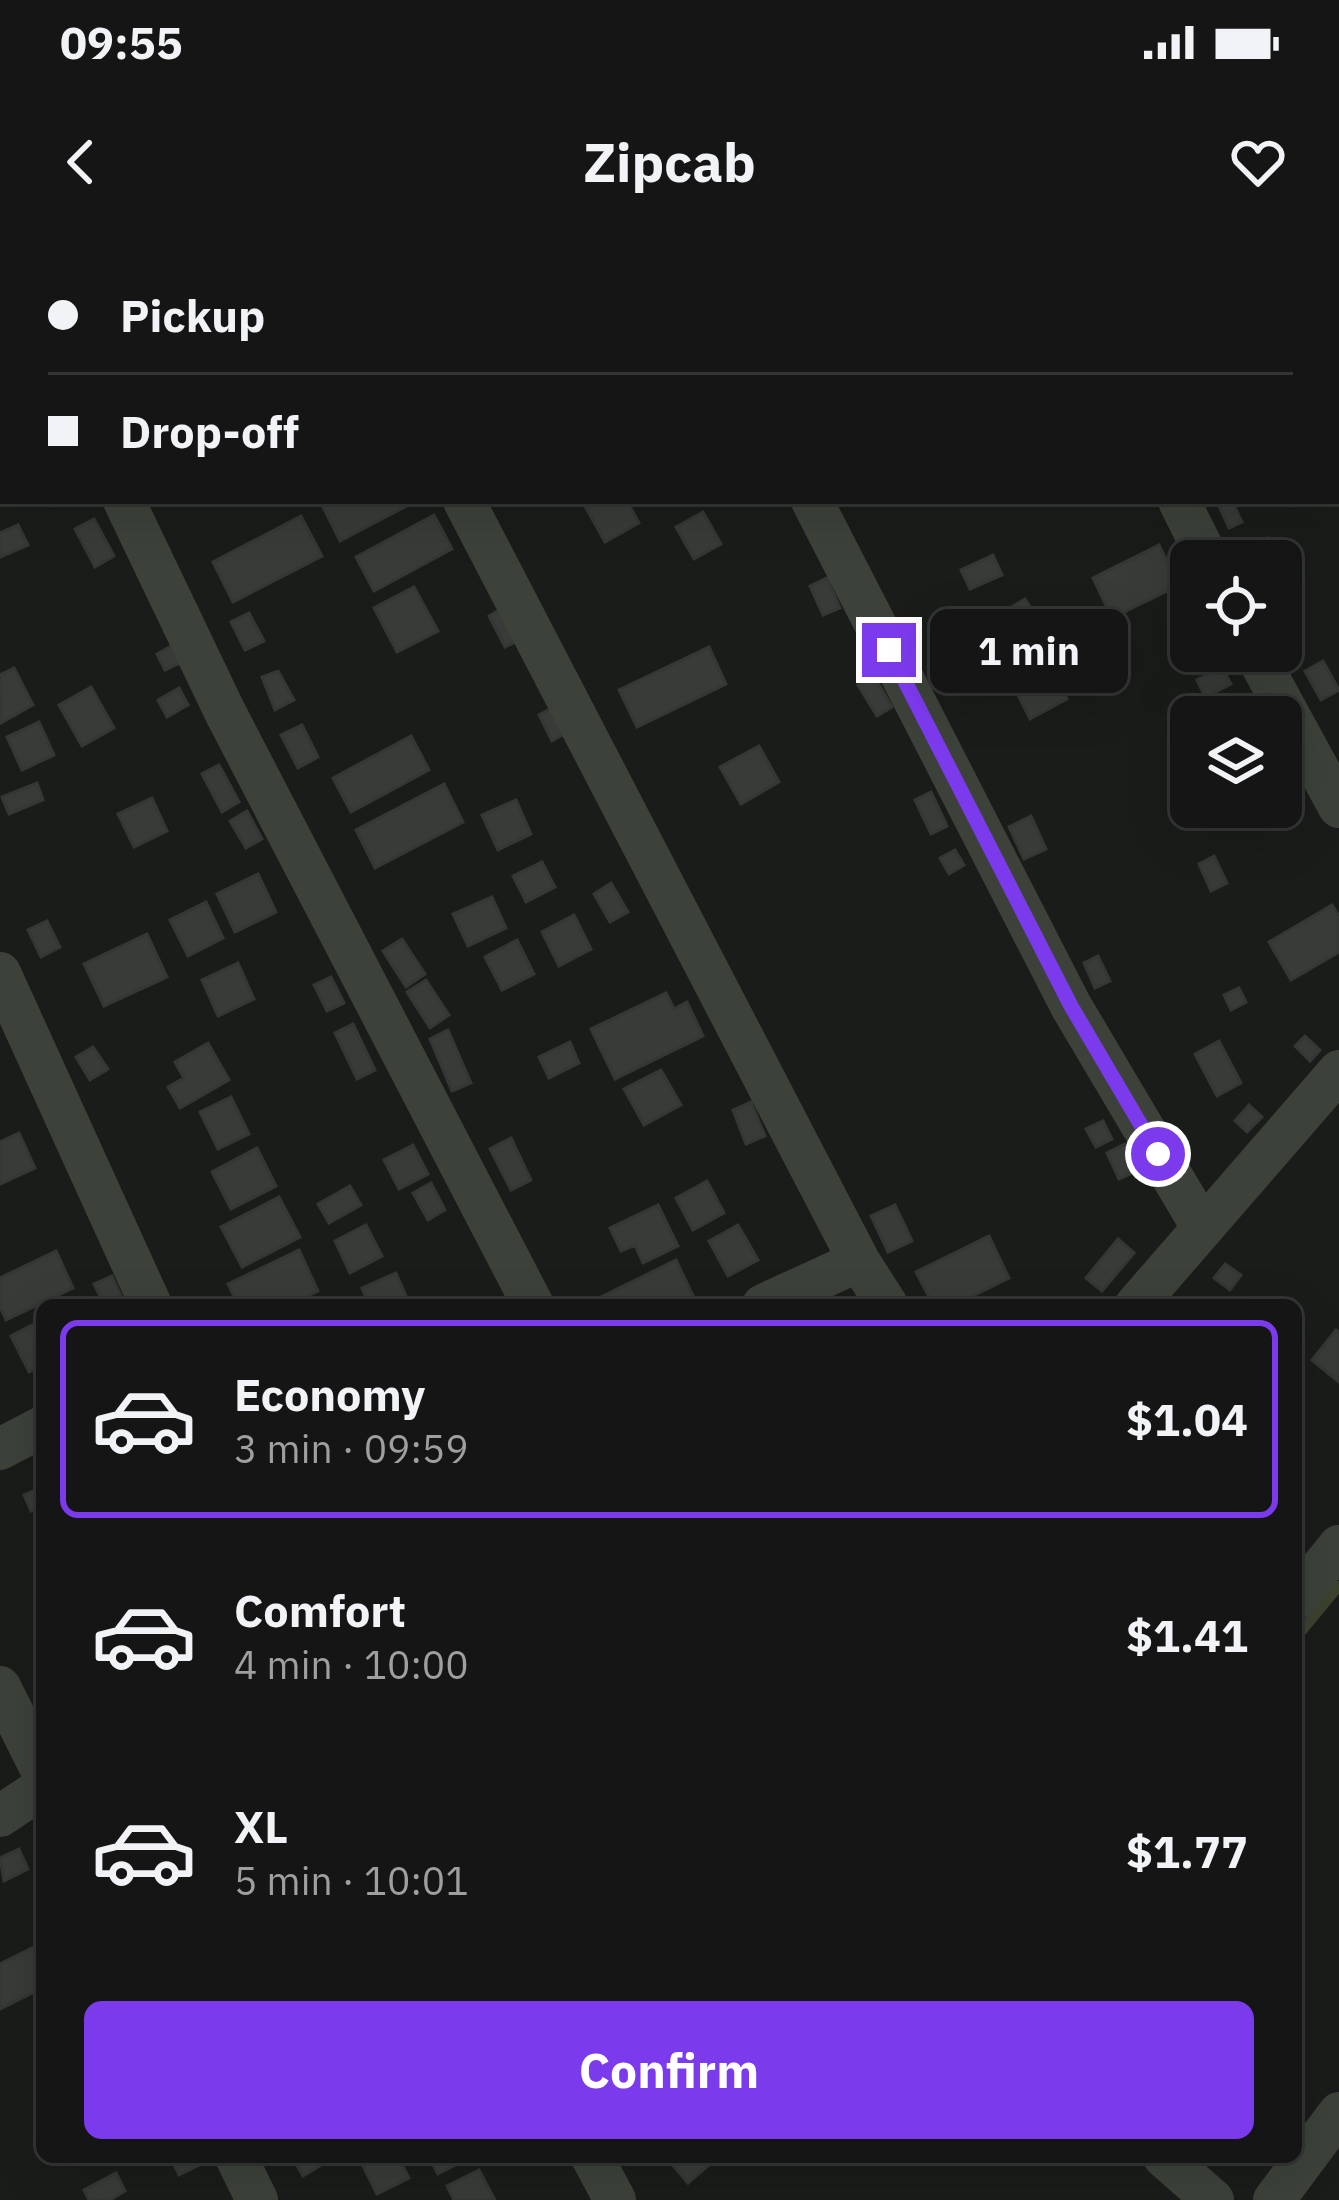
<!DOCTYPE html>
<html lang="en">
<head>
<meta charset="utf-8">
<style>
  body { margin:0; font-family:"IBM Plex Sans",sans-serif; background:#1d1e1d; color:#f1f3f6; height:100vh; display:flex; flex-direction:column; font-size:45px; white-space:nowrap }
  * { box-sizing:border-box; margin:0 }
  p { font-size:39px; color:#9d9fa0 }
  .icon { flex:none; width:66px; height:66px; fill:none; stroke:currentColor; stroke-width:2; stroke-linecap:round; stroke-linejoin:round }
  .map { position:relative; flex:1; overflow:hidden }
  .sheet { position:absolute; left:36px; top:1059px; width:1266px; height:864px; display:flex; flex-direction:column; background:#141514; border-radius:18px; box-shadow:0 12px 48px #0002,0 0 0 3px #333434 }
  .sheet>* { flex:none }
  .top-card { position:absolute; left:0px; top:0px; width:1341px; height:264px; box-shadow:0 12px 48px #0002,0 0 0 3px #333434; display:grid; align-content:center; height:264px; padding:0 48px; background:#141514 }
  .controls { position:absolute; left:1170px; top:300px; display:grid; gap:24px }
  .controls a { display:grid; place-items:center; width:132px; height:132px; border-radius:18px; background:#141514; box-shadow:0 12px 48px #0002,0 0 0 3px #333434; font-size:60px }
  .end { position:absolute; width:54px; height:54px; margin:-27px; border:15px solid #7c3aed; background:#fff; box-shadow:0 0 0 6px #fff }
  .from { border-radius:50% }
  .bubble { position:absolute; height:84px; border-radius:18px; background:#141514; box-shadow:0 12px 48px #0002,0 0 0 3px #333434; font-size:39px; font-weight:700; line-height:84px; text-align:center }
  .top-card b { display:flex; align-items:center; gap:42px; height:114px; font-size:45px }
  .top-card b+b { border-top:3px solid #333434 }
  .top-card i { width:30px; height:30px; background:#f1f3f6 }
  ul { padding:21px 0 0; list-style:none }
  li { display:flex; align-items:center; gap:36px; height:198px; margin:0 24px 18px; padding:0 24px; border:6px solid transparent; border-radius:18px }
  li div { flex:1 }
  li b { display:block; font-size:45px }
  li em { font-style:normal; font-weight:700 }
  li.active { border-color:#7c3aed }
  li>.icon { width:108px; height:108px; stroke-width:1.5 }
  .button { display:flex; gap:24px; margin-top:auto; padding:24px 48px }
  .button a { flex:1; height:138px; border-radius:18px; background:#7c3aed; color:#fff; font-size:48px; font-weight:700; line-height:138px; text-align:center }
  .status { display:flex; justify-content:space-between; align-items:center; height:84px; padding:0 60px; background:#141514; direction:ltr }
  .status svg { height:33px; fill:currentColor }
  header { display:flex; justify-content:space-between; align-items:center; height:156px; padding:0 48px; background:#141514; font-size:54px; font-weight:700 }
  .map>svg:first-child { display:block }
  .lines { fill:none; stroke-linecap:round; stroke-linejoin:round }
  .stream { stroke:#3b422e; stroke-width:10 }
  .building { fill:#383b37; stroke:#343834; stroke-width:3 }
  .minor { stroke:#3c423a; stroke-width:42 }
  .route { stroke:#7c3aed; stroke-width:15 }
</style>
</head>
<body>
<div class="status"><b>09:55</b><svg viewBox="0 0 49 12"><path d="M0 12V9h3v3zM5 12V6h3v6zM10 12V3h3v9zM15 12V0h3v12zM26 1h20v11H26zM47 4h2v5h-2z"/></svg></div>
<header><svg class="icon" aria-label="back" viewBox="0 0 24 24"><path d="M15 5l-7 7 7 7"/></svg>Zipcab<svg class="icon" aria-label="heart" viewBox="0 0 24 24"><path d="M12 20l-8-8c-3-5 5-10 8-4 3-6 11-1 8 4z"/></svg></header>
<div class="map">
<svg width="1339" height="1960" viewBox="0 0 1339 1960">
  <rect width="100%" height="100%" fill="#1a1c1a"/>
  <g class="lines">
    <!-- stream -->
    <path class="stream" d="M1296,1398L1339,1346"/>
  </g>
  <!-- building -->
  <path class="building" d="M0,112L3,113V205L0,204Z
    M320,261H416L340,301Z
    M598,261H627L639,283L605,302L586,268Z
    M1232,261L1242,282L1229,288L1219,266Z
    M703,272L721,304L694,319L676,287Z
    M434,275L452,309L374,351L356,317Z
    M301,276L322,316L233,362L213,322Z
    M94,279L114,316L95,327L75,289Z
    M18,285L28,305L0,317V293Z
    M1267,298L1279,321H1261L1253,305Z
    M1159,305L1179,345L1112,378L1093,338Z
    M993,315L1002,335L970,349L961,330Z
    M827,338L840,368L823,375L810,346Z
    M414,347L438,391L397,412L374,368Z
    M1296,349L1302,362L1287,370L1281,356Z
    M1025,359L1036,377L1021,387L1010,368Z
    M504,367L521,399L505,407L489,376Z
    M249,373L264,401L245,410L231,382Z
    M1190,384L1191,410L1183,414L1172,393Z
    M171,406L180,423L165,430L157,414Z
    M709,407L726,444L637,487L619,450Z
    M1045,416L1067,459L1030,479L1008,435Z
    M1323,421L1339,450L1321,460L1305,431Z
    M1222,427L1231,444L1205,457L1197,440Z
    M14,428L33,465L1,483L0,435Z
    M278,431L294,460L275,470L262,437Z
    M874,436L892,467L877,476L858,445Z
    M91,447L114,488L82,506L59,465Z
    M179,448L188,465L167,477L158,460Z
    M554,467L566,493L552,501L539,475Z
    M39,482L54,515L22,530L7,497Z
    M302,485L318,517L298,528L281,495Z
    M411,496L429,530L351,572L333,538Z
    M759,506L779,542L741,564L720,527Z
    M219,525L239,562L222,572L202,534Z
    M37,543L43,560L9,574L2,557Z
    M444,544L463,582L375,628L356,590Z
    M931,552L947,586L931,594L915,560Z
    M152,558L167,591L134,607L118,574Z
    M516,560L531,594L498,610L482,575Z
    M1208,567H1242L1246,575L1219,589Z
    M247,571L262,599L246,608L230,581Z
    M1031,576L1046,609L1024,619L1009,587Z
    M955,610L964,625L949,634L940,618Z
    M1214,616L1227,643L1211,651L1199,624Z
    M542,622L555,647L526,662L513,636Z
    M258,634L276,672L235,692L217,654Z
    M611,643L628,672L610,682L594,654Z
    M492,657L506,688L468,706L453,674Z
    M206,662L223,698L188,716L170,680Z
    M1332,665L1339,676V712L1291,740L1269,702Z
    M574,675L591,709L559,726L542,692Z
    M47,681L60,707L41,717L28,690Z
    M147,694L167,737L104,766L84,724Z
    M402,699L425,734L406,747L383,711Z
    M517,700L534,734L502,750L485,717Z
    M1098,716L1110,741L1095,748L1084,723Z
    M238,723L254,759L218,776L202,740Z
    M331,737L344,763L327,771L314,745Z
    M426,740L449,775L430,788L407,752Z
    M1239,748L1246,762L1231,770L1224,755Z
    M666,753L674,769L687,762L703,796L615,839L591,789Z
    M353,784L375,830L357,839L335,793Z
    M448,790L471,843L452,851L430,799Z
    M1305,796L1320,810L1310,821L1295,806Z
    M1219,801L1241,843L1217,856L1195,814Z
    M570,802L579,823L549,838L539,817Z
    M208,803L229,840L180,868L168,847L184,838L175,822Z
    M93,807L108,829L90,840L76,817Z
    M661,830L681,865L644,885L624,849Z
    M231,857L249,894L218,909L200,872Z
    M751,862L765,896L746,904L733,870Z
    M1249,865L1262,877L1247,892L1235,881Z
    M1103,881L1112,899L1096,907L1086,889Z
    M19,893L35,928L0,944V902Z
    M511,898L531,940L511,950L490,909Z
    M1125,904L1137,931L1119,939L1107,913Z
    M413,905L428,934L399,949L384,920Z
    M257,908L276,946L231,969L212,932Z
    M707,941L724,973L693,990L676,958Z
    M431,943L445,970L428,980L413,953Z
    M350,946L361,965L329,983L318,964Z
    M279,957L300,997L242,1027L221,987Z
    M658,965L678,1006L643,1023L635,1005L621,1011L610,988Z
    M895,965L912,1001L888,1012L871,976Z
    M366,985L382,1016L350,1033L335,1001Z
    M738,985L758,1020L728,1036L709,1001Z
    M989,996L1009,1038L954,1065H933L916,1032Z
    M1118,999L1134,1013L1102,1051L1086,1038Z
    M299,1010L318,1051L289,1065H238L228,1044Z
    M56,1011L73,1048L6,1080L0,1066V1038Z
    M676,1020L696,1062L597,1065L595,1060Z
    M1225,1024L1241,1035L1230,1050L1214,1038Z
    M396,1033L410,1065H369L362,1048Z
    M112,1036L125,1065H104L94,1044Z
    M42,1080V1125L29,1132L11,1096Z
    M1336,1090L1339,1092V1142L1312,1120Z
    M42,1247V1265L31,1271L24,1255Z
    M19,1609L28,1629L4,1641L0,1618Z
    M42,1703V1748L0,1769V1724Z
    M200,1917L203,1923L179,1935L171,1918Z
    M292,1917H320L323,1924L303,1936Z
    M398,1917L409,1938L377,1954L359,1918Z
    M429,1917H453L457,1924L438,1934Z
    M666,1917H718L688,1943Z
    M479,1930L495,1960H454L447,1946Z
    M116,1933L125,1951L110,1960H89L84,1950Z"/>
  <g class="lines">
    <!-- minor -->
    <path class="minor" d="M726,0V3
      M1041,0L1044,3
      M1338,24L1339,23
      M0,52L3,53
      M124,261L225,472L533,1065
      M464,261L859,1021L887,1065
      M812,261L1071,766L1202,987
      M1179,261L1209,321
      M1254,411L1339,567
      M0,733L151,1065
      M763,1065L859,1021
      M1136,1065L1339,831
      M0,1209L42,1187
      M1296,1359L1339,1306
      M0,1447L42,1531
      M0,1576L42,1548
      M236,1917L257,1960
      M592,1917L615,1960
      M1164,1917L1213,1960
      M1274,1960L1339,1873"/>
  </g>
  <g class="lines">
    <!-- route -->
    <path class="route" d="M889,410L1071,766L1158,914"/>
  </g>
</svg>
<div class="controls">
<a><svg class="icon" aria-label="locate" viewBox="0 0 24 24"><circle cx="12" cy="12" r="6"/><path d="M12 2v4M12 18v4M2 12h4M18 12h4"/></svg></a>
<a><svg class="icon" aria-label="layers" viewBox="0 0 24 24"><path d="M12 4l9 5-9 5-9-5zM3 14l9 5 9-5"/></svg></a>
</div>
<i class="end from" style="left:1158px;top:914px"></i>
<i class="end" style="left:889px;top:410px"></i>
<div class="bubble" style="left:930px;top:369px;width:198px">1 min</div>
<div class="top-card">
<b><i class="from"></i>Pickup</b>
<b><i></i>Drop-off</b>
</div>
<section class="sheet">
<ul>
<li class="active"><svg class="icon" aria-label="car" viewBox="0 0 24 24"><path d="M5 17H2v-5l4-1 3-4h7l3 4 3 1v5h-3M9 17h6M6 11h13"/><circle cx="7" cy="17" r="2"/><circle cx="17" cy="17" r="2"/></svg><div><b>Economy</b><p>3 min · 09:59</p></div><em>$1.04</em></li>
<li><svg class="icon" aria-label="car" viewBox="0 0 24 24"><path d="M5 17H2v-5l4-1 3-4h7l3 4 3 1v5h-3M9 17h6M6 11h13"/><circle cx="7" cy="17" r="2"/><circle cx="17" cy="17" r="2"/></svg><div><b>Comfort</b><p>4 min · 10:00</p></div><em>$1.41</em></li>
<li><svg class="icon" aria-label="car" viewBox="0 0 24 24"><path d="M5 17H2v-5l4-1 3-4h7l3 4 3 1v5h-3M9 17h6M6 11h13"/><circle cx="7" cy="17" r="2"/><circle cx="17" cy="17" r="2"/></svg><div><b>XL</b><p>5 min · 10:01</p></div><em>$1.77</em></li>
</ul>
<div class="button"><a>Confirm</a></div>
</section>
</div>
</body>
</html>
